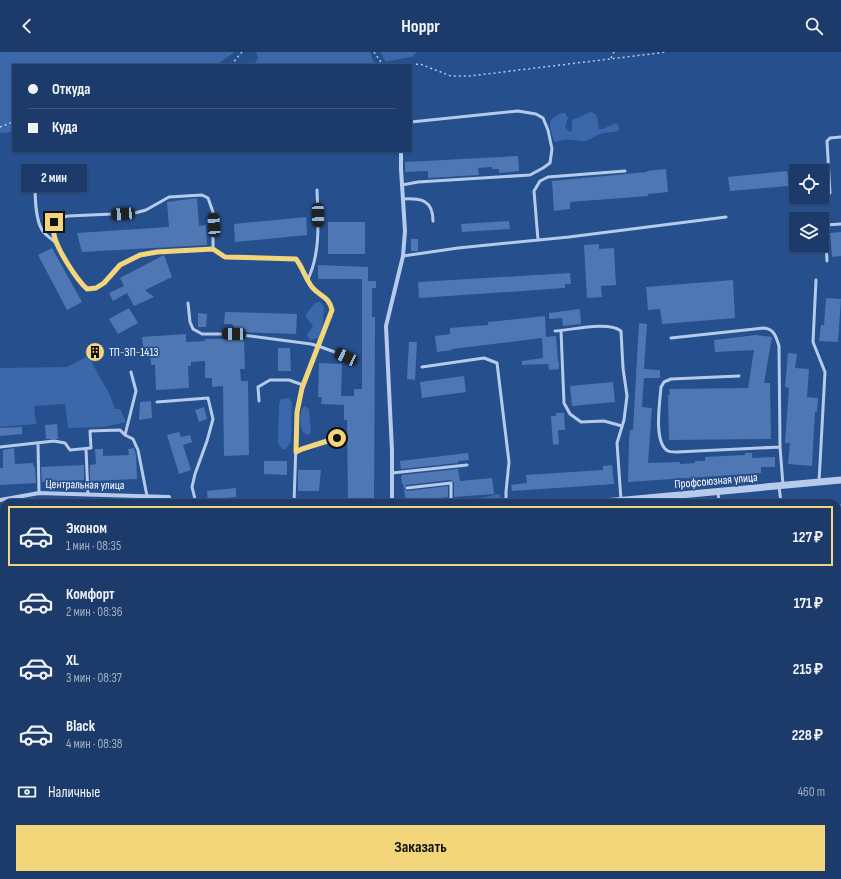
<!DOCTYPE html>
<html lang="ru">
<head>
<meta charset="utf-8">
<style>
  body { margin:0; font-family:"Sofia Sans Condensed",sans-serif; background:#294672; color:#f1f3f6; height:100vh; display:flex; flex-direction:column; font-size:15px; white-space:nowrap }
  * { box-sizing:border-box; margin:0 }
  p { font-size:13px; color:#a0adc1 }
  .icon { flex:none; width:22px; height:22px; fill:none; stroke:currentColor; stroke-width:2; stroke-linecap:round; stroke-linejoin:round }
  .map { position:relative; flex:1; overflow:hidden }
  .sheet { position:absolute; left:0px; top:447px; width:841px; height:380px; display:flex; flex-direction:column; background:#1c3b6a; border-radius:12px 12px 0 0; box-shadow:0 1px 3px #0004,0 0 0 1px #3a557e }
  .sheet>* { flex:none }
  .banner { position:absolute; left:12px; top:12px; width:400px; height:88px; border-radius:0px; box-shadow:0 1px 3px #0004,0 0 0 1px #3a557e; display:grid; align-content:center; height:88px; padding:0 16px; background:#1c3b6a }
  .tools { position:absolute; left:789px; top:112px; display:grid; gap:8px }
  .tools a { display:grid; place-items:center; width:40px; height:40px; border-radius:0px; background:#1c3b6a; box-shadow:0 1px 3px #0004,0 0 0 1px #3a557e; font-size:20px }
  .end { position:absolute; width:18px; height:18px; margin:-9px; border:5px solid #f4d67a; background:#111; box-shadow:0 0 0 2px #111 }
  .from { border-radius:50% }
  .bubble { position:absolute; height:28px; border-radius:0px; background:#1c3b6a; box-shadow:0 1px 3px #0004,0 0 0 1px #3a557e; font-size:13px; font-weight:700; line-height:28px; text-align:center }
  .car { position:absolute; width:12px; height:24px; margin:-12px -6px; border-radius:5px; box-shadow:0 0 3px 1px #0007; background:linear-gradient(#222 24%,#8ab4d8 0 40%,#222 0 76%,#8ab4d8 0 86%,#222 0) }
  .banner b { display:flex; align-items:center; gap:14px; height:38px; font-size:15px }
  .banner b+b { border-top:1px solid #3a557e }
  .banner i { width:10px; height:10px; background:#f1f3f6 }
  ul { padding:7px 0 0; list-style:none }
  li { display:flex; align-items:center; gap:12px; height:60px; margin:0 8px 6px; padding:0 8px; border:2px solid transparent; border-radius:0px }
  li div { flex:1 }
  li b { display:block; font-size:15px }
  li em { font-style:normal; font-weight:700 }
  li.current { border-color:#f4d67a }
  li>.icon { width:36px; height:36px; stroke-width:1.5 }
  .pay { display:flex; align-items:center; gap:10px; height:44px; padding:0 16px; font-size:15px }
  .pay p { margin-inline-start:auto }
  .button { display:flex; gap:8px; margin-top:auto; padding:8px 16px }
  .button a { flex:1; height:46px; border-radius:0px; background:#f4d67a; color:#111; font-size:16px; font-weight:700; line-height:46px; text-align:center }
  header { display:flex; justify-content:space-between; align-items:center; height:52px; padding:0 16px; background:#1c3b6a; font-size:18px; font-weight:700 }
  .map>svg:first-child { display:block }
  .green { fill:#3b68aa }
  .building { fill:#4f77b4 }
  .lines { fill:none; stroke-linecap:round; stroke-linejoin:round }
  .path { stroke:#b6cbeb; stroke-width:1.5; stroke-dasharray:2 3; stroke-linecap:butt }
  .service { stroke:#b6cbeb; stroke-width:3 }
  .minor { stroke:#b6cbeb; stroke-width:4 }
  .tertiary { stroke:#b6cbeb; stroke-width:7 }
  .primary { stroke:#fafbff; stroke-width:10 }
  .tram { stroke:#fff; stroke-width:1 }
  .rail { stroke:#fff; stroke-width:2.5; stroke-dasharray:7 3; stroke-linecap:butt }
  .route { stroke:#f4d67a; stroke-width:5 }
  .labels { text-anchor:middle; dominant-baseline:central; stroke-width:3.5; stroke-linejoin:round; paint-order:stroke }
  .poi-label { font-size:12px; fill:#fff; stroke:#264f8d; text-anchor:start }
  .street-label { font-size:12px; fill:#fff; stroke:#264f8d }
</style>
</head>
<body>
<header><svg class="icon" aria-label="back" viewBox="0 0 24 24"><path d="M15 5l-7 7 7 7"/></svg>Hoppr<svg class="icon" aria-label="search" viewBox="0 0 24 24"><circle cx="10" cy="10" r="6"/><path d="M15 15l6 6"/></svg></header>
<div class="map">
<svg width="841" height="827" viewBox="0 0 841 827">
  <rect width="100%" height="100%" fill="#264f8d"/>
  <!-- green -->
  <path class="green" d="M0,0H235L216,13H13V80L0,81Z
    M256,0H370L373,9L376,13H254L258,6Z
    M380,0H417L412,5L399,7L386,10Z
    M590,60C600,62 597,69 599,77H603L616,71L619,74V78C613,82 606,79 600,82C594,84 588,90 582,89C571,88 567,86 556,90L554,89C550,73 545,68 562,61H565L568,66L565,75L568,79L570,80L572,78V70L573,68Z
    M320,250L324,255L323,271L319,286L310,288L307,283L313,274L306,265V262L315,251Z
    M88,304L110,343L115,357H120L126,370L104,375L68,376L65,352L34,354L36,372L0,375V316L67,315Z
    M288,346L292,350L291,389L286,397H282L278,391L279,352L281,347Z
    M305,354L309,357L311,379L310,382L307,383C298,378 301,367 301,358Z
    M497,442L500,443L501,445L496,451H453L454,448L459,446L478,447Z
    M0,685L3,697H4V808L0,809Z
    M127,823H283L243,827H128Z
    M303,823H374L375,827H300Z"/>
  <!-- building -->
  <path class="building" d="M518,104L519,119L499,121V117H492V115L478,116L479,123L428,126V119L405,120V110Z
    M666,117L668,140L648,142V144L570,150V157L554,159L552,129L647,120V119Z
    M787,119L789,134L730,139L728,125Z
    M197,146L199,174L206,173L207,193L82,200L77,181L169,175L167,150Z
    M306,165L307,183L235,190L234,172Z
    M509,169L510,177L462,180L461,172Z
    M328,170H365V202H328Z
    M841,180V204L832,205L830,181Z
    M411,187H418V199H411Z
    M599,192V197L614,196L616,233L601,234L602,245L587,246L584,193Z
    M52,196L82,250L67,258L38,203Z
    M164,203L172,225L145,238L154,245L134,254L127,241L113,249L109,241L124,234L120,226Z
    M318,213L368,215V229H376V236H372V265H375L374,451H348L347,368H344V353L321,352L322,345H318L319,311L342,312L341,344H354V337H362V227H318Z
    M570,221L571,232H565V236L419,246L418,230Z
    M733,228L735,266L662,272L660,257L648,258L646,235Z
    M826,246L841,247L838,290L819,289L821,273H824Z
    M129,256L138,271L118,282L109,267Z
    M580,257L581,272L563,274L562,266L549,267V261Z
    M225,260L297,262L296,282L244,280V276H235L232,272H224Z
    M198,261L207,262L206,275H198Z
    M545,264L546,285L556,284L558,310H559V317L549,318L548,312L522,313V309L543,306L542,286L452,297V298L437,300L435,284L450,282V276L488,273V270Z
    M639,271L647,272L644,317L660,318V326H644L642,355L652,356L648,411L680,410V412L695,411V409H705V405L745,403V401H752V406L775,405V415H761V421L628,430L629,387L630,378H633Z
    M186,282V290L205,289V287H244L245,317H240L241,329H248L249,403L224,404L223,334L212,335V326H205V309L191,310V314H188L189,336L156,338L155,313H151L150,295L143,296L142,285Z
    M756,283L772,285L764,331H770L771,387L669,388L668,343H670L669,337L748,336L754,298L715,300L714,288Z
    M409,290H417L415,328L407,327Z
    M278,296H290L291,319H278Z
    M788,301L797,302L795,316L809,317L807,345L818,346L817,360H815L812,414L788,412L790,391H785L789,336L785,335Z
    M464,324L466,340L422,346L420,330Z
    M613,330L615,350L572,354L570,334Z
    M151,349L152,366L139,368L140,350Z
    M204,355L207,367L199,370L195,358Z
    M556,361H564L565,378H558L559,392L553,393L551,364H556Z
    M57,372L58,387H46L45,373Z
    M22,375V382L0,384V376Z
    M179,380L181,385L190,383L192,390L183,393L191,418L179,422L167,383Z
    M14,396L15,412L33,411L34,415H35L36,431L0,433V416H3V398Z
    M134,396L136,403L137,427L90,429V413L96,412L95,397H103V404L129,403L128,397Z
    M468,401L469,408L458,409V411L401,417L400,409Z
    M264,409H287V423L264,422Z
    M84,413V428L42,430L41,415Z
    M612,413L614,432L512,439L511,433L527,431L526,423L603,418V414Z
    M458,417L460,429L492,426L494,442L454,445V431L451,428L406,433L404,437L407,439L448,434V445L406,450L403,432H402L401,425L402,424V423Z
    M298,418H321L319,439H298Z
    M236,436V445L224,446V451H208L207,439Z"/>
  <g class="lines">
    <!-- path -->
    <path class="path" d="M374,0L383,13
      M611,6L614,0
      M231,13L242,0
      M406,13L420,12L451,24H470L667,0
      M0,75L13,70
      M734,446V451
      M175,447L182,451
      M837,715H841
      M395,827V823"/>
    <!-- service -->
    <path class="service" d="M35,131C35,144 35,166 42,178C45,183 52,187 56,191
      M402,133L418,130L530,123L543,116L550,111L552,97L548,78L543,66L536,62L518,59L411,70
      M830,141L827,89L830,86L841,85
      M403,147C421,146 433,148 433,169
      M538,188L534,139L540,129L548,125L625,119
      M213,197V160L208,146L202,143L169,145L146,158L135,161L68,164L59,166L54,170C54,174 54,179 54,183C57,197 76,227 87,237L96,236L104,231L120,213L140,203L157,200L213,197L225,205L296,207C303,216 305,226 312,235C319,244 329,244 332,257L318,294L332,299L346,305
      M403,204L458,196L569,185L726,165
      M827,209L825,173L841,172
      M308,227C321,200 318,167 317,138
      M816,228L813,290L825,320L819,430
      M188,251L190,270L193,277L202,282H234L311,292L318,294L302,336L297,360L294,451
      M555,279C572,278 608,269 621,279L623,316L627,344L624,368L617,391L621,448
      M561,279L564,351L570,362L581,370L604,369L622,374
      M671,286L764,276C774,277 776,284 779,294L780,395L783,433
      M422,315L484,306L497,311L509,410L506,440V451
      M131,320L136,339L125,383L133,387L138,398L147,444
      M739,324L671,327L664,330L661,335C660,349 653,391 668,399C670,400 674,400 677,400L780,395
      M259,349L258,335L270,328H289L303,333
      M157,350L208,346L213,367L207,389L195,422L192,435L196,451
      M38,391L39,441
      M0,395L54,389L65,391L70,398L91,396L90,379L120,378L125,383
      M86,397L88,443
      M296,400L302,397L337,386
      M392,421L467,413
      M779,434L781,451
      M407,436L451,431V451
      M718,439L719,451
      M671,444V451
      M837,455L841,454
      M0,495H4
      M837,520H841
      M837,651H841
      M0,674L4,673
      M511,823V824
      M607,823V827
      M430,827V823"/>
    <!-- minor -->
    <path class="minor" d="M0,448L39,441L169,445
      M392,451V399L386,274L403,204L405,179L401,117V99
      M1,524H4
      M385,827V823"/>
    <!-- tertiary -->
    <path class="tertiary" d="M593,451L841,428"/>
    <!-- primary -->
    <path class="primary" d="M0,653L4,652
      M837,699H841"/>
    <!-- tram -->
    <path class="tram" d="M837,683L841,682"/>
    <!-- rail -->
    <path class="rail" d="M837,565H841
      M0,820L4,819"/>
  </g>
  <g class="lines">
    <!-- route -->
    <path class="route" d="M54,170C54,174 54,179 54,183C57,197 76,227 87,237L96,236L104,231L120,213L140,203L157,200L213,197L225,205L296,207C303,216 305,226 312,235C319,244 329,244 332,258L302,336L297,360L296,400L302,397L337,386"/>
  </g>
  <!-- icons -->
  <defs>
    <g id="building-disc" transform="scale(1)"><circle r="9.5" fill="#f4d67a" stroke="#264f8d"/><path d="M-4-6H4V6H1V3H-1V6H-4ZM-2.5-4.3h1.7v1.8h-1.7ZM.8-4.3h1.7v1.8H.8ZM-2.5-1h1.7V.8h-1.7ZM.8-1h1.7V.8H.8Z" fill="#111"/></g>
  </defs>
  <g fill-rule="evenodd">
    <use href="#building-disc" x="95" y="300"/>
  </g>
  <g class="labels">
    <!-- poi labels -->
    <g class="poi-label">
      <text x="109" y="300">ТП-ЗП-1413</text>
    </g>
    <!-- street labels -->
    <g class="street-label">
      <text transform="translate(716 429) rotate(-5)">Профсоюзная улица</text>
      <text transform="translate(85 433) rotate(1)">Центральная улица</text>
    </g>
  </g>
</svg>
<div class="tools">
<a><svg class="icon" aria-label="locate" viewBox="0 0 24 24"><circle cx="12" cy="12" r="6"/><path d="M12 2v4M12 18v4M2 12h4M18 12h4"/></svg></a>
<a><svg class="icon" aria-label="layers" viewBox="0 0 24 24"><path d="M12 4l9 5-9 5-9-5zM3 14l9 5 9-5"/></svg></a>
</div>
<i class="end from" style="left:337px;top:386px"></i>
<i class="end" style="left:54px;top:170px"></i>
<div class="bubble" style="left:21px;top:112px;width:66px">2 мин</div>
<i class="car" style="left:123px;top:162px;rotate:266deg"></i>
<i class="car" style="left:318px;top:163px;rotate:178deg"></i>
<i class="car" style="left:214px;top:173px;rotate:356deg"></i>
<i class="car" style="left:234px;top:282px;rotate:271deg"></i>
<i class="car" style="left:346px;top:305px;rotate:295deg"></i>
<div class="banner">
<b><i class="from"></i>Откуда</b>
<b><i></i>Куда</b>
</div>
<section class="sheet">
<ul>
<li class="current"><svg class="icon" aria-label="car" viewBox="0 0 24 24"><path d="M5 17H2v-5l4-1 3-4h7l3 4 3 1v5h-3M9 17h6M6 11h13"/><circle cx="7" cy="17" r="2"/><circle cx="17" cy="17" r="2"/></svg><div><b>Эконом</b><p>1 мин · 08:35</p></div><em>127 ₽</em></li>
<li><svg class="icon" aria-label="car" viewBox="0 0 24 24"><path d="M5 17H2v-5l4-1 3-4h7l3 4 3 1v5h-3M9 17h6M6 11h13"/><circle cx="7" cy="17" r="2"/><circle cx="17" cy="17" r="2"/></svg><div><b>Комфорт</b><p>2 мин · 08:36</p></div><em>171 ₽</em></li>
<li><svg class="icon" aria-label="car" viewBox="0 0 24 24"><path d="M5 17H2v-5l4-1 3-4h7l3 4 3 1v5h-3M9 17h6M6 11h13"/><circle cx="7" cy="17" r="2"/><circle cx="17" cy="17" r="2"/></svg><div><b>XL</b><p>3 мин · 08:37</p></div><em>215 ₽</em></li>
<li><svg class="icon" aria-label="car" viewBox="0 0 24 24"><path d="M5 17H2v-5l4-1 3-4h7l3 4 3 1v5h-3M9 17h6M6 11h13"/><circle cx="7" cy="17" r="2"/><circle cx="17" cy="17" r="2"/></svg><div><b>Black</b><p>4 мин · 08:38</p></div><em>228 ₽</em></li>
</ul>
<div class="pay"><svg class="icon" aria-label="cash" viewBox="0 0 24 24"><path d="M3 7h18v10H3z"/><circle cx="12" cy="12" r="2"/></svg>Наличные<p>460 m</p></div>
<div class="button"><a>Заказать</a></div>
</section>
</div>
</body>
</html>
